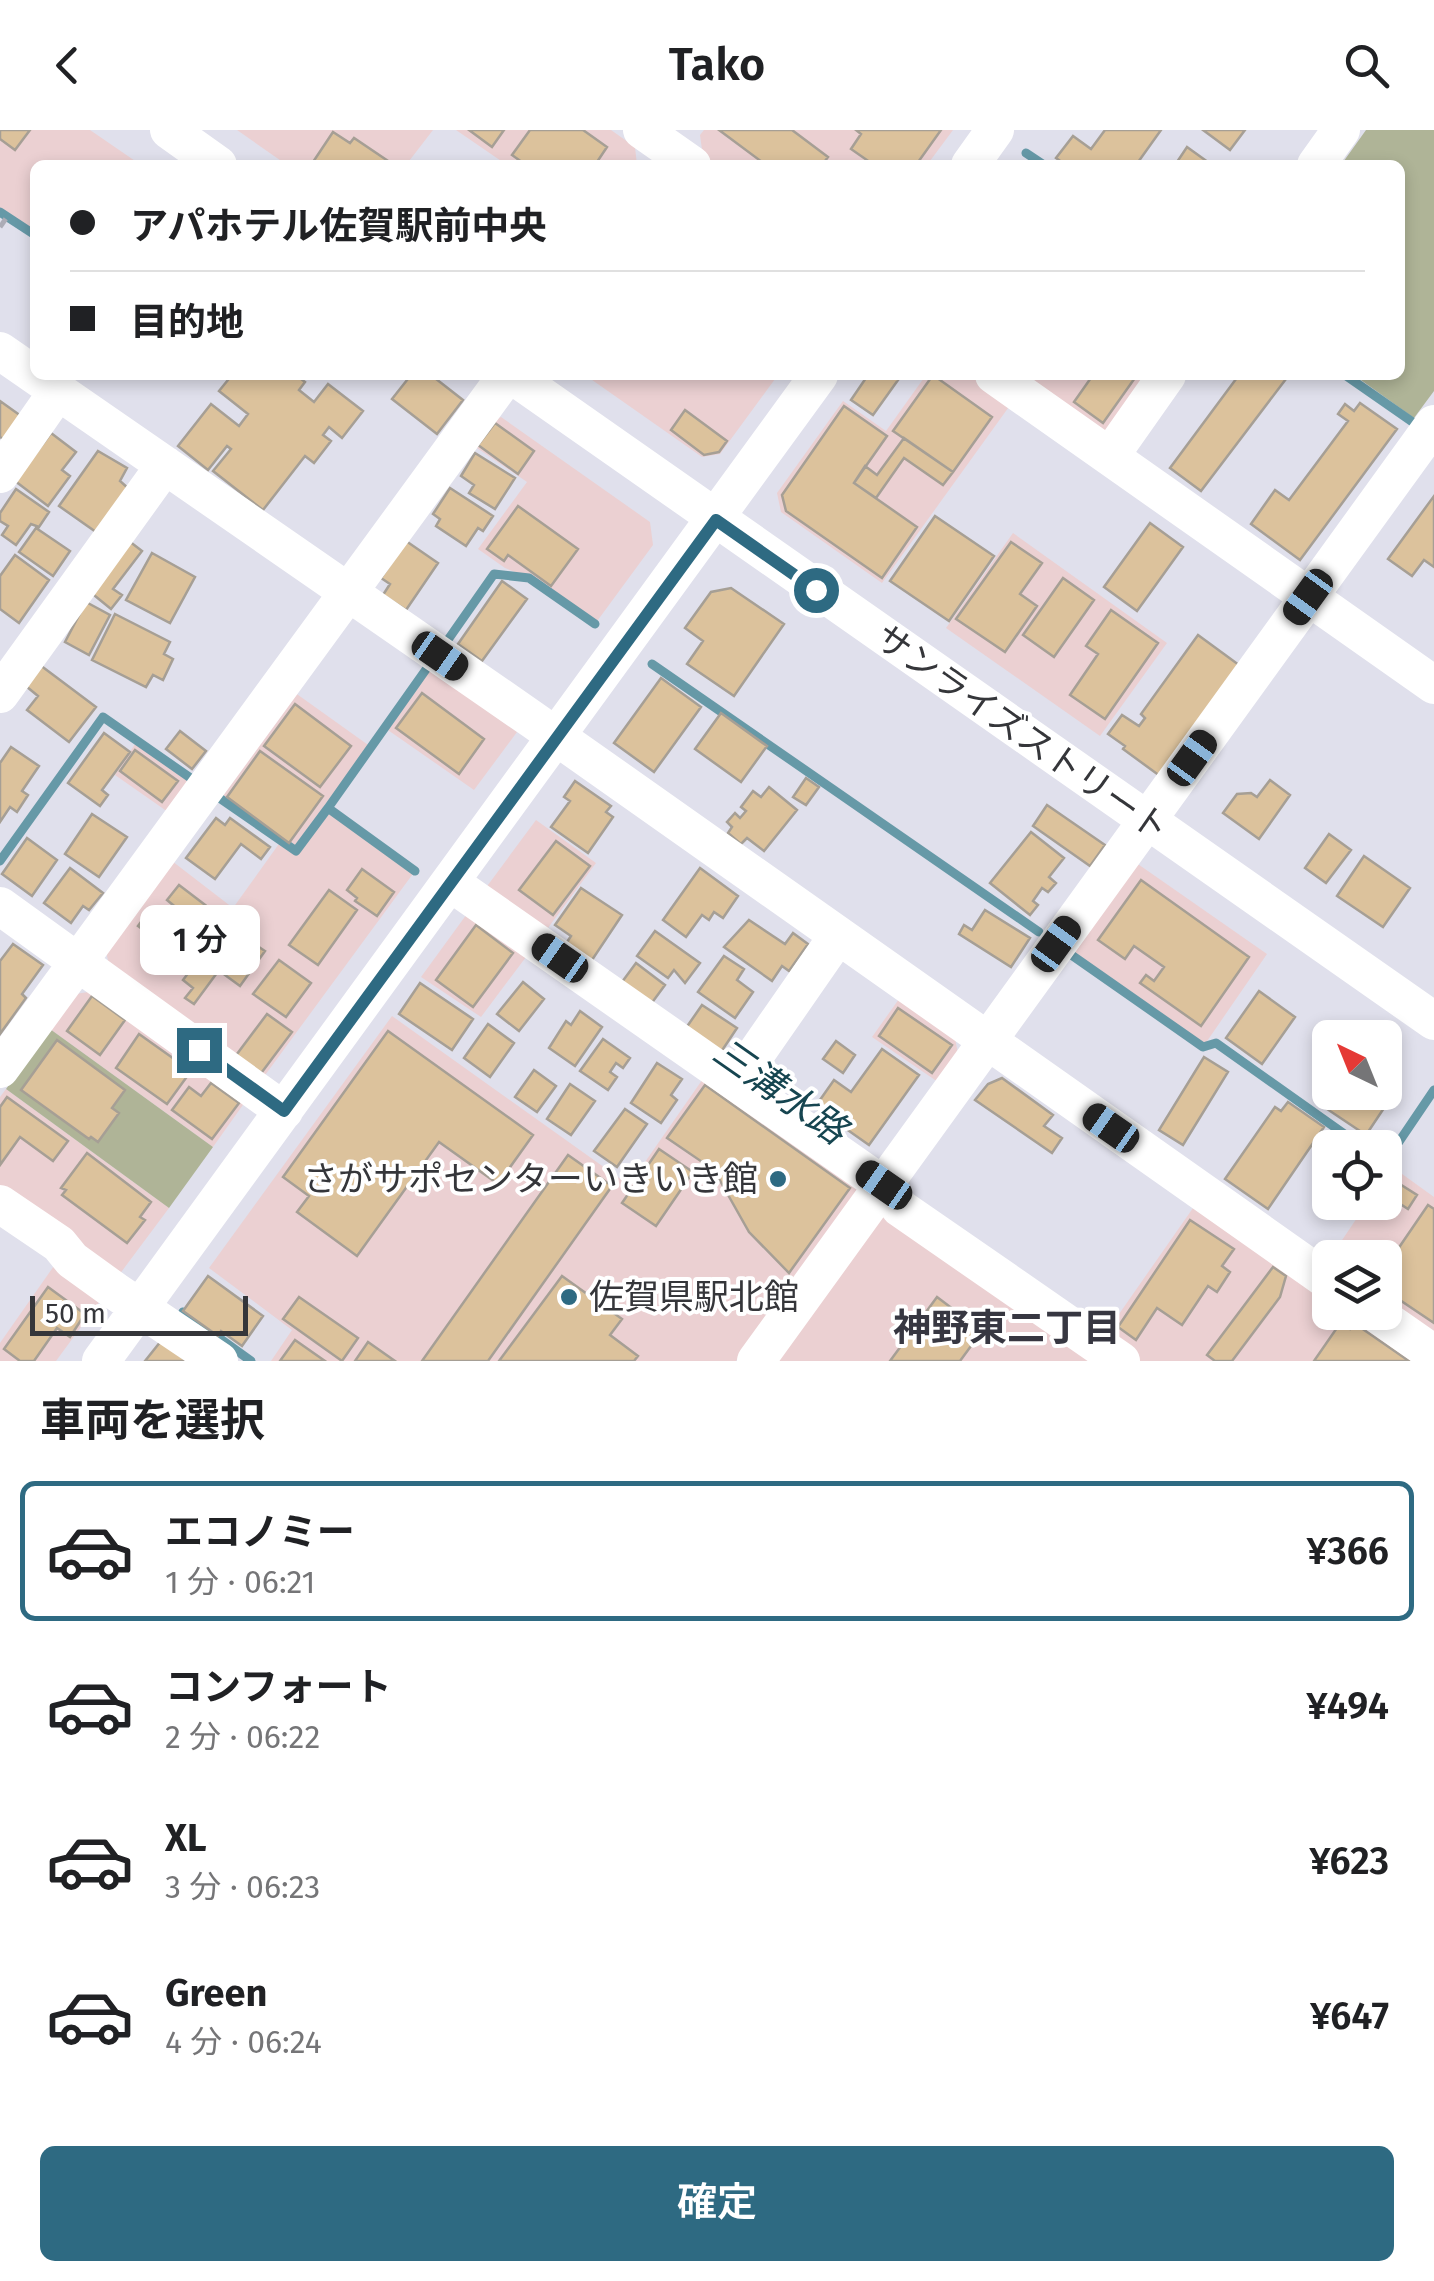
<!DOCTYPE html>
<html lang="ja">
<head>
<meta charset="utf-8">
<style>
  body { margin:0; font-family:"Fira Sans","Noto Sans JP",sans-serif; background:#f6f6f6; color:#202124; height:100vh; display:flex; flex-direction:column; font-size:38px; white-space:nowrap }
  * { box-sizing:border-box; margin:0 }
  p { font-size:32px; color:#757577 }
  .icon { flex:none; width:55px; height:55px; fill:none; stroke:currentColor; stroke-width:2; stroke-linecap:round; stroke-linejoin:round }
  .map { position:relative; height:1231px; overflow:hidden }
  .drawer { display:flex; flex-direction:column; background:#fff; flex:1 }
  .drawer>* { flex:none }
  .top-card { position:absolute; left:30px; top:30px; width:1375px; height:220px; border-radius:15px; box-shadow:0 5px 15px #0003; display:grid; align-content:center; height:220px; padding:0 40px; background:#fff }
  .needle { width:65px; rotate:317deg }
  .buttons { position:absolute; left:1312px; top:890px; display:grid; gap:20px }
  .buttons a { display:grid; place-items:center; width:90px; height:90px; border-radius:15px; background:#fff; box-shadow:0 5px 15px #0003; font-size:50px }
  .scale { position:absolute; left:30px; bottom:25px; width:218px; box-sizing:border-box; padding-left:10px; border:5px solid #35363a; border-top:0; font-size:28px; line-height:35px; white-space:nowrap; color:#35363a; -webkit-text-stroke:8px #fff; paint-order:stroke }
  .end { position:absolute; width:45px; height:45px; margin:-22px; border:12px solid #2e6a82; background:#fff; box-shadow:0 0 0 5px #fff }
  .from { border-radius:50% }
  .bubble { position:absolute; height:70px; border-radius:15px; background:#fff; box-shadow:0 5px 15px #0003; font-size:32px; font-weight:600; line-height:70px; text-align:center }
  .car { position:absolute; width:30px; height:60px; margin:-30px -15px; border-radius:12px; box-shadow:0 0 8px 2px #0007; background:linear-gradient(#222 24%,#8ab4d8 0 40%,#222 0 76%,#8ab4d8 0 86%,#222 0) }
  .top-card b { display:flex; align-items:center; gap:35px; height:95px; font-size:38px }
  .top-card b+b { border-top:2px solid #e0e0e0 }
  .top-card i { width:25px; height:25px; background:#202124 }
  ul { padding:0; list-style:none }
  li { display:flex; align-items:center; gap:30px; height:140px; margin:0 20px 15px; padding:0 20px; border:5px solid transparent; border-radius:15px }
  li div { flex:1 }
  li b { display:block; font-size:38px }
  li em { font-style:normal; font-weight:600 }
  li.current { border-color:#2e6a82 }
  li>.icon { width:90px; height:90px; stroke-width:1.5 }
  h2 { padding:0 40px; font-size:45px; line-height:120px }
  .button { display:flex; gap:20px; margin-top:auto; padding:20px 40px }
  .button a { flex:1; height:115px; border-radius:15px; background:#2e6a82; color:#fff; font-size:40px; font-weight:600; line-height:115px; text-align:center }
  header { display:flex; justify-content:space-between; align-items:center; height:130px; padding:0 40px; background:#fff; font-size:45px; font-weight:600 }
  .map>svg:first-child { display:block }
  .commercial { fill:#ebd0d2 }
  .green { fill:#afb497 }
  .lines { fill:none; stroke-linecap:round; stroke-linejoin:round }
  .stream { stroke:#6699a7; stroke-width:9 }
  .building { fill:#dcc29c; stroke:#a69f95; stroke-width:2.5 }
  .path { stroke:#acacb6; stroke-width:5; stroke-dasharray:10 5; stroke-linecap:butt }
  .minor { stroke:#fff; stroke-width:38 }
  .route { stroke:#2e6a82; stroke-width:12 }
  .poi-dot { fill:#2e6a82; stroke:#fff; stroke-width:4 }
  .labels { text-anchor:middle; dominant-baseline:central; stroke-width:8; stroke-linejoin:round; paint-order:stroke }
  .street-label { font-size:35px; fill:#35363a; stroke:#fff }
  .poi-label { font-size:35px; fill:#35363a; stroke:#fff; text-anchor:end }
  .water-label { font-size:38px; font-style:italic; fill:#164550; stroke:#fff }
  .neighbourhood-label { font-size:38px; font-weight:bold; fill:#373741; stroke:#fff }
</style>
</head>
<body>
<header><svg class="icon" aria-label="back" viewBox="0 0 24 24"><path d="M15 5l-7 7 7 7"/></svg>Tako<svg class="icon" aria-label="search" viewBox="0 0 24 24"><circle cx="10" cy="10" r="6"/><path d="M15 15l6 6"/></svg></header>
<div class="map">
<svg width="1434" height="1231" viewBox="0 0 1434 1231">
  <rect width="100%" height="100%" fill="#e0e0ec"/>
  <!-- commercial -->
  <path class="commercial" d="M0,0H90L141,35H35V105L0,82Z
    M237,0H433L406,35H287Z
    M456,0H611L635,17L637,35H507Z
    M704,0H953L927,35H715L703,27L700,5Z
    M585,245H778L720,324L702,327Z
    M926,245H969L1011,274L882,453L781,382L777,363L843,271L886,301Z
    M1016,245H1152L1105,306Z
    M501,287L650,392L653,415L595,494L529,448L505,438L478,419L527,352L474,316L494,290Z
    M1013,403L1167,513L1100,606L946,498Z
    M427,538L517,602L474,660L385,598Z
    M294,562L371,617L328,678L415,741L260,952L110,840L106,821L172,731L233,778L281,711L218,667Z
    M137,611L192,649L168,682L115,645Z
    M536,690L596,733L542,806L482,763Z
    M1135,732L1267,824L1203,917L1069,823Z
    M472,777L532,819L481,887L421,847Z
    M95,861L245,972L213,1017L50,899L75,864Z
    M899,869L955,908L958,924L938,952L872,907Z
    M392,886L629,1055L707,943L864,1054L736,1231H271L292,1200L209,1138Z
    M6,959L169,1078L119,1145L0,1064V967Z
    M1391,1036L1434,1067V1204L1385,1171V1128H1330L1367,1073L1385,1072V1045Z
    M1193,1078L1330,1173V1182L1344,1183L1414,1231H1138L1103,1207Z
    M878,1082L1103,1231H776Z
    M56,1133L103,1167L56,1231H0V1213Z"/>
  <!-- green -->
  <path class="green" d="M1366,0H1434V261L1414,288L1354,245H1400V35H1341Z
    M50,899L213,1017L169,1078L6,959Z"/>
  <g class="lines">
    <!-- stream -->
    <path class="stream" d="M1026,23L1044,35
      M0,82L35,105
      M1345,245L1414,293
      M445,514L494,444L529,448L595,494
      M652,534L1039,802
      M218,667L296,721L328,678L415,741
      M328,678L427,538
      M0,731L103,587L192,649
      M1070,824L1203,917L1216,913L1364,1018
      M1385,1025H1390L1434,960
      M183,1182L251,1231"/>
  </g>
  <!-- building -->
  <path class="building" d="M0,0H30L15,20L0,9Z
    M469,0H504L492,17Z
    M530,0H583L607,17L595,35H526L512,25Z
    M719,0H792L828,27L822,35H766Z
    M856,0H941L916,35H874L851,19L861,4Z
    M1105,0H1161L1136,35H1066L1056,28L1073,6L1091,19Z
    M1203,0H1245L1230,20Z
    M333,2L350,13L354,8L394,35H311Z
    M1187,17L1212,35H1175Z
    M232,245H296L305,252L299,260L314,272L328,254L363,281L342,308L329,297L323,305L331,311L314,333L305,326L263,380L213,341L231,319L227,316L208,340L178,316L211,274L239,296L248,284L219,261Z
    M411,245H431L463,270L437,304L392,269Z
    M868,245H891L898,250L873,285L851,270Z
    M933,245L992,287L953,342L893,301Z
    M1093,245H1137L1103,293L1074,272Z
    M1239,245H1289L1201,361L1170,338Z
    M0,271L21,286L4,309L0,307Z
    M1360,273L1397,299L1300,430L1251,394L1275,360L1289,370L1348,291L1338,284L1345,274L1354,281Z
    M844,276L887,306L854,353L917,397L882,448L786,381L782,365Z
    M685,280L727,311L719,322L704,325L671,300Z
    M495,293L534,321L518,344L478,315Z
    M51,303L76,322L62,340L70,346L48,376L15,351Z
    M904,308L953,342L943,355L904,328L876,368L854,353L865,336L877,345Z
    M98,321L127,338L120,351L129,359L96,402L59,376Z
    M475,323L515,348L495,379L469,363L474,355L461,346Z
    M450,358L493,386L483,401L478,398L466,416L436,396L440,389L433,384Z
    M16,359L49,382L39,397L31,394L16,415L2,405L8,396L0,391V383Z
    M1434,366V437L1424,430L1412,446L1388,429Z
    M518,376L578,419L551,456L508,425L504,431L487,419Z
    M935,386L994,426L949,491L890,451Z
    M1150,393L1183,417L1137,481L1104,457Z
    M36,398L70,421L53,446L19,422Z
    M129,411L142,421L113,459L122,465L111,479L89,461Z
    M406,411L438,433L406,480L383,465L390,454L381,448Z
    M1011,412L1042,433L1020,464L1037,476L1005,522L956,489Z
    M152,423L195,447L170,493L126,470Z
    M15,425L49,450L19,493L0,479V446Z
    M1063,448L1094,470L1054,527L1023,505Z
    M502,451L527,469L482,531L458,514Z
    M731,458L784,494L734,566L687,534L703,511L685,498L711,462Z
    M86,472L110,485L89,525L65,512Z
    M1111,480L1158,513L1105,589L1070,565L1098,524L1086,516Z
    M115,484L170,512L164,524L173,529L163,550L153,545L146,557L92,530Z
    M1198,505L1239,535L1160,646L1123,619L1125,616L1108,604L1122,585L1139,596L1145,588L1141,584Z
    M36,532L96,577L69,612L27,580L38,566L21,552Z
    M661,548L701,577L654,642L614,613Z
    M422,563L484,609L459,644L396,598Z
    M295,574L351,616L320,657L264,616Z
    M721,583L767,616L741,652L695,619Z
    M180,601L206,621L192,639L166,619Z
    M104,603L130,622L102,660L108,665L100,676L68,653Z
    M11,617L39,636L22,661L28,665L17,682L10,677L0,692V633Z
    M135,620L178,651L162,672L120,641Z
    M260,621L323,666L289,713L227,667Z
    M806,648L819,657L806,675L793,667Z
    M1270,650L1290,665L1259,709L1223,683L1237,664L1251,663L1257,667Z
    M575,651L611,676L606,682L613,687L588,723L551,697L570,671L564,667Z
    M769,657L797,680L764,721L747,708L741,714L728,703L732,697L727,692L735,683L740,688L746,681L741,677L753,661L761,667Z
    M1047,675L1105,715L1090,736L1033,696Z
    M92,684L127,707L99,747L65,724Z
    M216,688L225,695L230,688L270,717L261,729L241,714L215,749L186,728Z
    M1031,702L1064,728L1049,747L1056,753L1048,762L1042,758L1033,771L1038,775L1030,785L990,753Z
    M1329,704L1351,720L1326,753L1305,738Z
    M27,708L57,730L32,766L2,744Z
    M556,711L590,736L553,785L519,760Z
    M1364,726L1410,758L1383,797L1337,766Z
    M70,738L103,763L89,780L83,776L71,793L44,773Z
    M700,738L738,766L723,788L714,782L709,790L702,785L686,807L663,790Z
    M362,739L394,762L377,786L355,771L357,768L347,760Z
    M1141,750L1249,827L1201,896L1140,853L1146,845L1154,851L1164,837L1134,816L1125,829L1098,810Z
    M179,755L217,784L200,806L174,786L179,780L167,770Z
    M581,758L622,785L590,833L565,815L571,806L555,795Z
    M329,760L357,780L318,835L289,815Z
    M985,780L1030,808L1011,837L959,804L964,795L972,800Z
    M149,781L198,815L183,837L149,814L153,807L138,796Z
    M749,790L785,814L793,803L808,814L789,841L782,836L772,851L724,817Z
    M227,791L245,805L194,874L185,868L193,858L183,850Z
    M476,795L513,823L473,877L436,850Z
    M655,801L700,833L685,853L674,840L668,848L637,826Z
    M250,811L265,821L240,856L225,845Z
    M13,814L43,835L22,864L26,868L0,904V831Z
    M724,826L744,839L737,850L753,862L735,888L698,862Z
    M279,830L311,853L286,887L253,864Z
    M636,833L665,855L651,874L622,852Z
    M523,852L544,869L519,901L497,884Z
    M420,853L473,889L452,920L399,884Z
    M1259,861L1295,887L1262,934L1226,908Z
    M92,866L125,890L100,925L67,901Z
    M702,875L737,898L721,922L686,898Z
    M898,878L952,915L932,943L879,906Z
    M580,881L602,897L575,936L549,918L566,891L571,895Z
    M267,884L292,902L259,946L234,928Z
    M488,894L514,913L490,947L464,928Z
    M388,901L533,1005L498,1054L439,1012L357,1126L297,1082L309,1066L283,1047Z
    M139,904L191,941L167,974L116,938Z
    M603,909L630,928L623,938L616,933L610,942L617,947L608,960L580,941Z
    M57,910L125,960L112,978L119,983L98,1012L91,1007L89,1009L21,960Z
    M836,911L855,925L843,943L823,929Z
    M882,919L919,945L869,1015L815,977L834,950L851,962Z
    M1204,927L1228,942L1183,1015L1159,1000Z
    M657,933L682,949L671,965L677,970L661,993L631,973Z
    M534,940L556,956L537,982L515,967Z
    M1002,948L1053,985L1044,996L1062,1008L1052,1023L975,970L988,954Z
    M211,953L239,973L212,1009L172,980L189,957L201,966Z
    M1385,953L1396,960L1366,1005L1327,979L1338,962H1385Z
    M570,954L595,971L571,1005L547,989Z
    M705,955L850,1058L789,1143L749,1102L714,1040L667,1008Z
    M7,967L68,1011L53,1031L20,1007L0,1035V977Z
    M1288,972L1324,997L1268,1079L1225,1049L1275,977L1281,981Z
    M625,979L647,994L617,1037L594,1021Z
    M659,1019L693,1042L656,1096L622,1073Z
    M87,1023L151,1072L140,1087L145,1090L127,1113L62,1065L66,1060L61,1058Z
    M568,1025L612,1056L488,1231H422Z
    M1387,1046L1417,1065L1408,1079L1385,1064Z
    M1428,1075L1434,1079V1193L1385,1160V1138Z
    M1190,1090L1234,1119L1222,1136L1230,1142L1217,1162L1208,1156L1182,1195L1157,1178L1136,1210L1118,1197Z
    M1273,1137L1286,1146L1280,1167L1232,1231H1215L1207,1225Z
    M208,1146L263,1186L242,1216L221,1201L218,1206L183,1181Z
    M562,1146L622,1189L610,1205L638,1226L634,1231H499Z
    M48,1157L85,1184L70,1207L57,1198L34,1231H20L4,1219Z
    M299,1167L358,1208L342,1231L283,1189Z
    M937,1167L982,1201L960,1231H890Z
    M1341,1192L1350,1199L1354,1193L1409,1231H1314Z
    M295,1210L325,1231H280Z
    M161,1211L187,1231H145Z
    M368,1212L395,1231H355Z"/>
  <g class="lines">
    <!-- path -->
    <path class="path" d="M0,97L7,87"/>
    <!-- minor -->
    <path class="minor" d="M169,0L218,35
      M642,0L692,35
      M970,35L995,0
      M1316,35L1341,0
      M0,221L533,590L1330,1152
      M512,245L1434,891
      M994,245L1434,555
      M1110,326L1167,245
      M0,344L58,261
      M0,564L165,335
      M451,753L883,1055L900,1078L1121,1231
      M0,776L284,981
      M0,939L507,245
      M737,951L837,807
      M0,1074L59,1114L72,1130L115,1161L219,1231
      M1374,1182L1434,1224
      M101,1231L819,245
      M756,1231L1434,294"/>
  </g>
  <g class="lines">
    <!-- route -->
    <path class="route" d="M199,920L284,981L716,390L816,460"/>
  </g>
  <!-- markers -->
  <g class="poi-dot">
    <circle cx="778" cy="1049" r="10"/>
    <circle cx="569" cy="1167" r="10"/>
  </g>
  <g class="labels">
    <!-- street labels -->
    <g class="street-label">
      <text transform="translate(1022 603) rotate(35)">サンライズストリート</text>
    </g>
    <!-- poi labels -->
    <g class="poi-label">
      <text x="758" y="1049">さがサポセンターいきいき館</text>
      <text x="589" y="1167" text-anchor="start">佐賀県駅北館</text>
    </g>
    <!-- water labels -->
    <g class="water-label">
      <text transform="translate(780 961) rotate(35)">三溝水路</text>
    </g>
    <!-- neighbourhood labels -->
    <g class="neighbourhood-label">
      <text x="1007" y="1198">神野東二丁目</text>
    </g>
  </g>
</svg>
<div class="buttons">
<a><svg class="needle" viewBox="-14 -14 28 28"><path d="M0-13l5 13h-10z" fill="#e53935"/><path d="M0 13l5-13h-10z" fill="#757577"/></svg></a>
<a><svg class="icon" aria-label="locate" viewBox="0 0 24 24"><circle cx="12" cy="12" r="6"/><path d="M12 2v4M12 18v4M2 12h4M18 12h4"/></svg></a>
<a><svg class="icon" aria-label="layers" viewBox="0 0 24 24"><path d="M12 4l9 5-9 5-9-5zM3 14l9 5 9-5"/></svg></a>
</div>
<div class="scale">50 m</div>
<i class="end from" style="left:816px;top:460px"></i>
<i class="end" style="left:199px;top:920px"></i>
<div class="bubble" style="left:140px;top:775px;width:120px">1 分</div>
<i class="car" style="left:1308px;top:467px;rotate:216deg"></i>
<i class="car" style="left:440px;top:526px;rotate:125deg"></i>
<i class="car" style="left:1192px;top:628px;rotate:36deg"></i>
<i class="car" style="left:1056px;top:814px;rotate:36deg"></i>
<i class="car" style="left:560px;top:828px;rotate:305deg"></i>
<i class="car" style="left:1111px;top:998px;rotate:305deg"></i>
<i class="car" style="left:884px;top:1055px;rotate:305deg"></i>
<div class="top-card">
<b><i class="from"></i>アパホテル佐賀駅前中央</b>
<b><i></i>目的地</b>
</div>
</div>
<section class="drawer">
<h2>車両を選択</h2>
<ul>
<li class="current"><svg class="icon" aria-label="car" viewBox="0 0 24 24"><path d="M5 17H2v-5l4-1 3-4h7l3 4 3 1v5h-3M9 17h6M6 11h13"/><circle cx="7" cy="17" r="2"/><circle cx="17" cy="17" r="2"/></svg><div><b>エコノミー</b><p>1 分 · 06:21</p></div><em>¥366</em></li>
<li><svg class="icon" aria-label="car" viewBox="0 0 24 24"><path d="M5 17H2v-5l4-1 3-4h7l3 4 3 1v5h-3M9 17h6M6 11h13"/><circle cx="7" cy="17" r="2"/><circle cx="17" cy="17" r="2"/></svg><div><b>コンフォート</b><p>2 分 · 06:22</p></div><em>¥494</em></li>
<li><svg class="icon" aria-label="car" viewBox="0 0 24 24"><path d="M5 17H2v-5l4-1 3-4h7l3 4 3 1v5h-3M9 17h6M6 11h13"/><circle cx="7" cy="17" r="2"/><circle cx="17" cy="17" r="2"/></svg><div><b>XL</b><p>3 分 · 06:23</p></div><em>¥623</em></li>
<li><svg class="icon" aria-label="car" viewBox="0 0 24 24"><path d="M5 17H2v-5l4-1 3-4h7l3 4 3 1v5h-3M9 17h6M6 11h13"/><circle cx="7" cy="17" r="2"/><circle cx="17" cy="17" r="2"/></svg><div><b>Green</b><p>4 分 · 06:24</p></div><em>¥647</em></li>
</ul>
<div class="button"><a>確定</a></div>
</section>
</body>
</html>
